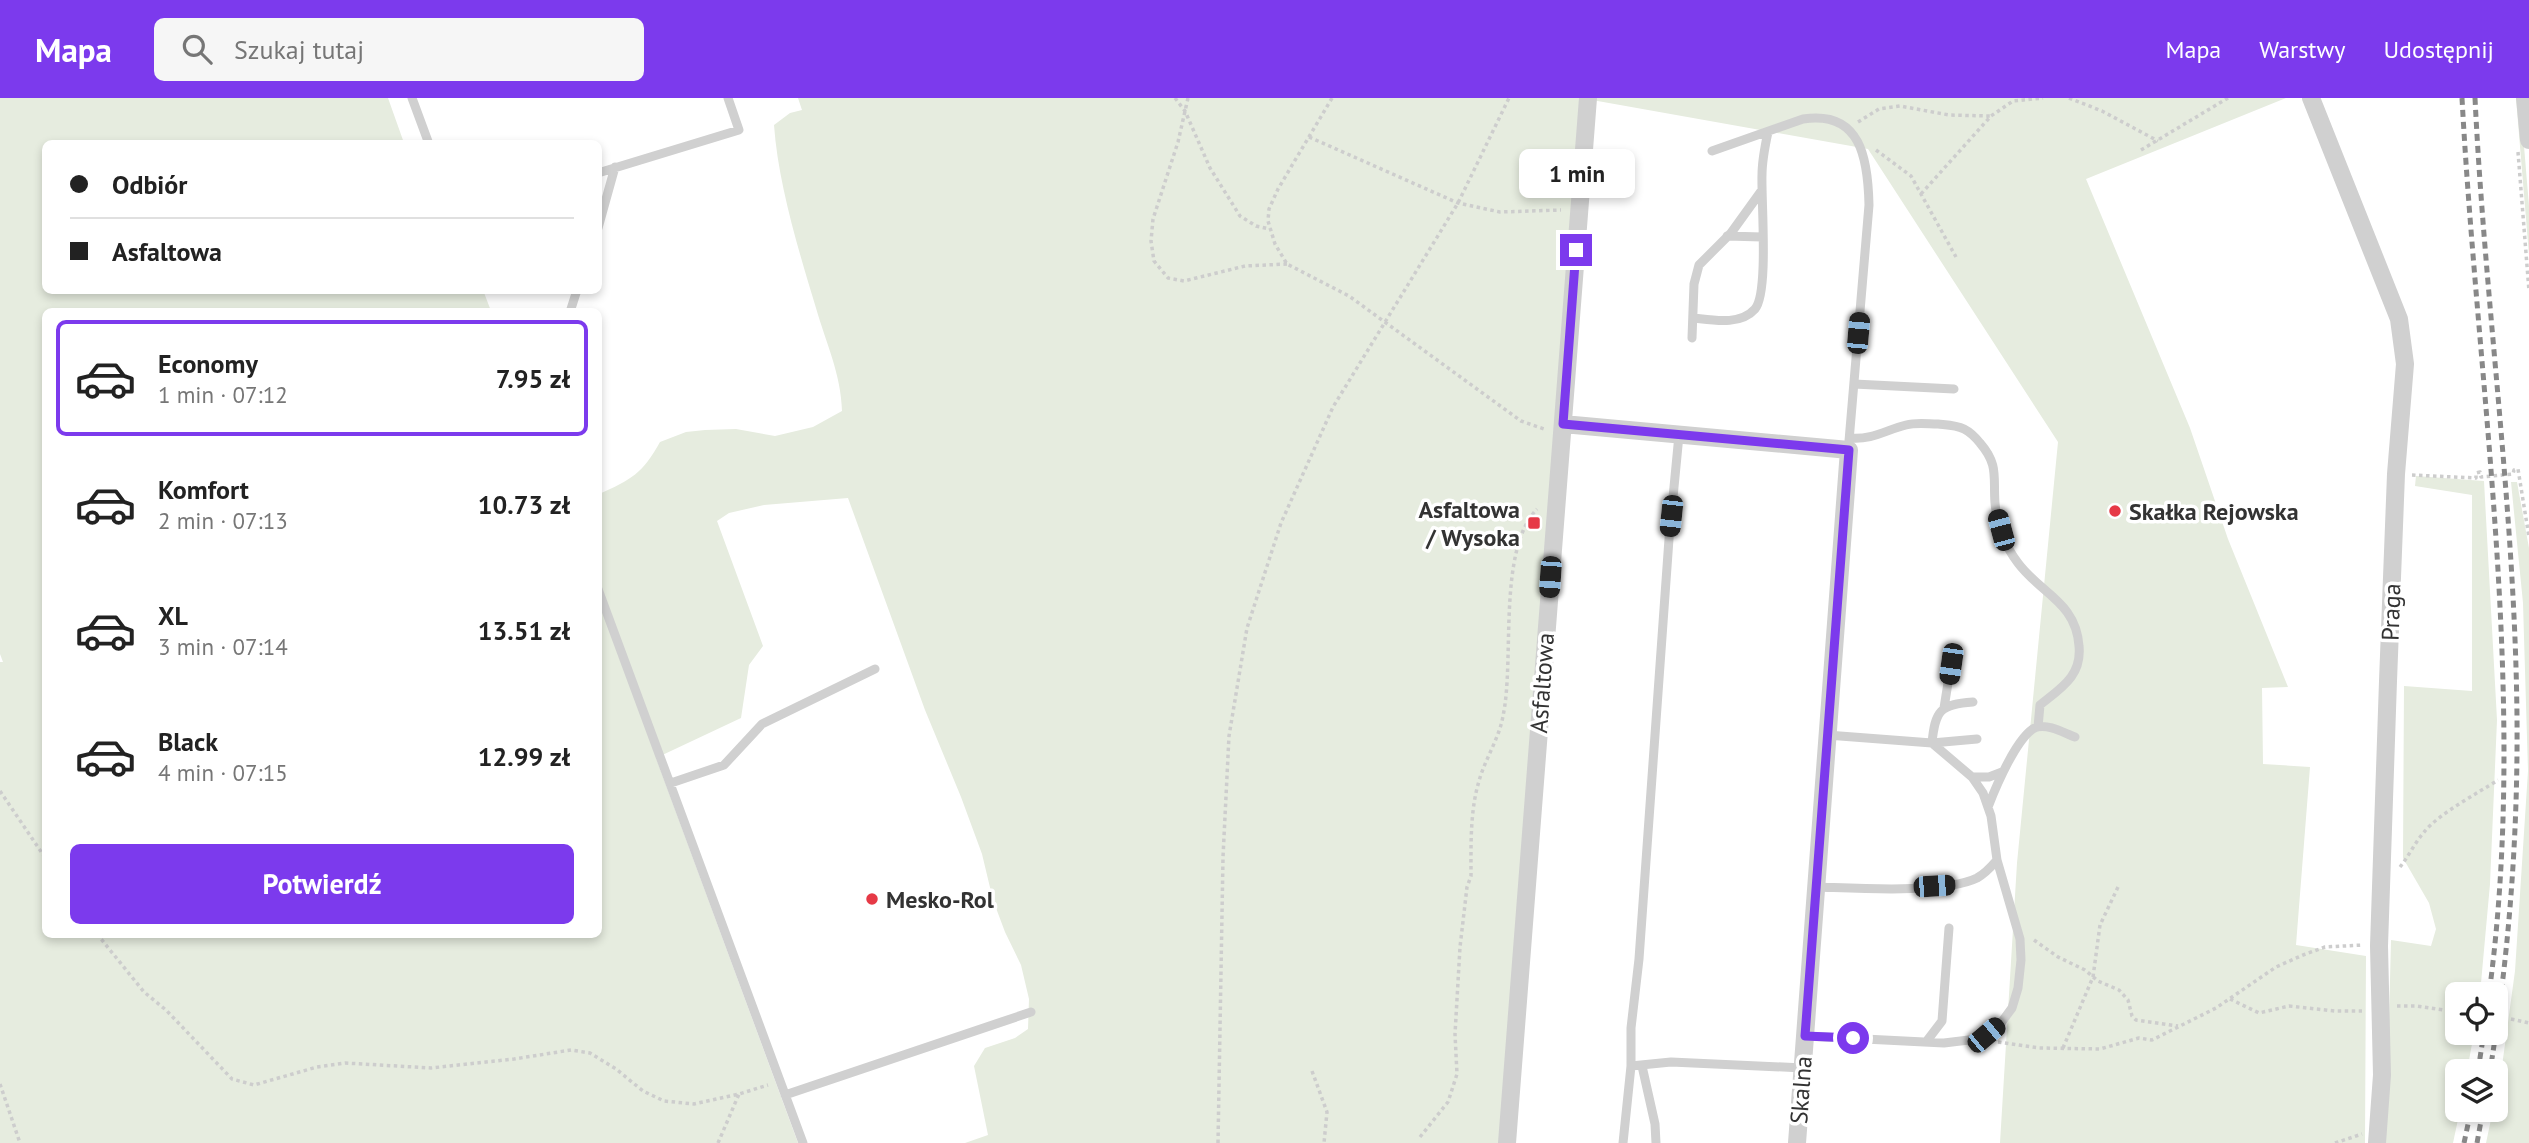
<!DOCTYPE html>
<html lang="pl">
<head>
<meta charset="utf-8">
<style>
  body { margin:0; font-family:"PT Sans",sans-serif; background:#f6f6f6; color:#222; height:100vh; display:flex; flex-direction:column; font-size:26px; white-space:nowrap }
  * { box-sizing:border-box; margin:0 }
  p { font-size:23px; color:#767676 }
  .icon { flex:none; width:38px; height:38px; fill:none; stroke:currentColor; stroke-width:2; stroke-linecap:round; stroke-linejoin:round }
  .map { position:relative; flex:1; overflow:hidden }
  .details { position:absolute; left:42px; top:210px; width:560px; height:630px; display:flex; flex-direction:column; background:#fff; border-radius:10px; box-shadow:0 4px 10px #0003 }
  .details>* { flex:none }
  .hud { position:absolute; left:42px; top:42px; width:560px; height:154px; border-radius:10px; box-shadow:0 4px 10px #0003; display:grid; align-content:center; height:154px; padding:0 28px; background:#fff }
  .buttons { position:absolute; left:2445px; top:884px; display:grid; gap:14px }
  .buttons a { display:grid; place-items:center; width:63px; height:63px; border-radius:10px; background:#fff; box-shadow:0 4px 10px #0003; font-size:35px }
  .end { position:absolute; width:32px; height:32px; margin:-16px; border:9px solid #7c3aed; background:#fff; box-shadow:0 0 0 4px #fff }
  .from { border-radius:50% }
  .bubble { position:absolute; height:49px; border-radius:10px; background:#fff; box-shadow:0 4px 10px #0003; font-size:23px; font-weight:800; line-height:49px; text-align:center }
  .car { position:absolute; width:21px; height:42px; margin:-21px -10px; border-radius:9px; box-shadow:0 0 5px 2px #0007; background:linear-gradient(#222 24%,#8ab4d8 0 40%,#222 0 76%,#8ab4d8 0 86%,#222 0) }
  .hud b { display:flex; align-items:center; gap:24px; height:66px; font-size:26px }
  .hud b+b { border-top:2px solid #e0e0e0 }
  .hud i { width:18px; height:18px; background:#222 }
  ul { padding:12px 0 0; list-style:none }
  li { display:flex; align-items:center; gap:21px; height:116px; margin:0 14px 10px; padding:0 14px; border:4px solid transparent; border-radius:10px }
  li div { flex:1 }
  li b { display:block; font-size:26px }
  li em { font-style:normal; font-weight:800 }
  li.on { border-color:#7c3aed }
  li>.icon { width:63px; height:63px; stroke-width:1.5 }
  .button { display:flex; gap:14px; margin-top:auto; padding:14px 28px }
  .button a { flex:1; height:80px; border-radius:10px; background:#7c3aed; color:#fff; font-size:28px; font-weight:800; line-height:80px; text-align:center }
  header { display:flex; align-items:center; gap:42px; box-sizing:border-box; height:98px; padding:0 35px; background:#7c3aed; color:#fff }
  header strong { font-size:33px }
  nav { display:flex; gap:38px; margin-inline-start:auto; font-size:24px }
  .search { width:490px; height:63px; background:#f6f6f6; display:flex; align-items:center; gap:18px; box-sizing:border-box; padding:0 24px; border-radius:10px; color:#767676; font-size:26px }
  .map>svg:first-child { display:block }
  .green { fill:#e6ecdf }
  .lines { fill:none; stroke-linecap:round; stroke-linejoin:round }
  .path { stroke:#cdcdcd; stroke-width:3.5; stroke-dasharray:3.5 3.5; stroke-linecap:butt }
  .lane { stroke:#d0d0d0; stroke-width:9 }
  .street { stroke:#d0d0d0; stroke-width:18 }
  .rail { stroke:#888; stroke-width:5; stroke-dasharray:7 5; stroke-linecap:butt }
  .route { stroke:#7c3aed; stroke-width:9 }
  .poi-dot { fill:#e63946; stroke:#fff; stroke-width:2.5 }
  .labels { text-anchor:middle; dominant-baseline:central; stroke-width:7; stroke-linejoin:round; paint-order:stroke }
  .poi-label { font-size:24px; font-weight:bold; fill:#333; stroke:#fff; text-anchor:start }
  .street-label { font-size:24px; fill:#333; stroke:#fff }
</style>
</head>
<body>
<header>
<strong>Mapa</strong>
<div class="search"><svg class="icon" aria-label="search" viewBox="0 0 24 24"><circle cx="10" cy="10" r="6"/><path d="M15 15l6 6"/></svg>Szukaj tutaj</div>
<nav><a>Mapa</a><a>Warstwy</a><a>Udostępnij</a></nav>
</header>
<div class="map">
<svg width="2529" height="1045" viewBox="0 0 2529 1045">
  <rect width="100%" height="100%" fill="#fff"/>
  <!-- green -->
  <path class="green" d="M0,0H388L404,45L46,46V192H483L491,213L46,214V836H598L599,396C631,382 643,375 660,344L686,334L705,332L736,331L775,338L813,329L842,313C841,276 826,245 816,210C799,154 778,85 774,27L790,15L802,12L798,0H2286L2086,81L2190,330L2228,441L2288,589L2262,590L2263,666L2310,669L2296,847L2366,858L2365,1045H2000L2017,765L2058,344L1868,51L1592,2L1510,1045H965L988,1037L974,968L985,950L1015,940L1028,931L1029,901L1021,867L1005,834L993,802L982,756L961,699L925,612L848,400L764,407L729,415L717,423L763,548L749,567L741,620L656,660L798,1045H0V564H3L0,556Z
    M2516,0H2520L2529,108V157Z
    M2416,378L2484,383L2497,622L2490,786L2480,896H2457V934L2474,935L2467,973H2457V1012H2460L2453,1045H2384L2387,1002L2391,842L2431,848L2436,831L2429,805L2403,760L2404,588L2472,593V397L2415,388Z
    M2511,384H2517L2529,450V1045H2486L2493,1012H2496L2515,873L2528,673L2523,505Z"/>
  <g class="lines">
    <!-- path -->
    <path class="path" d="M1175,0L1185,13L1210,70L1240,118L1256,128L1270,131
      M1188,0L1178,44L1153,121L1151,143L1154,163L1168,180L1184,183L1245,168L1287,166
      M1332,0L1278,91L1269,111L1268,123L1275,146L1287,166L1349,198L1521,323L1544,331
      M2069,0L2102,13L2158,43
      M1858,24L1879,11L1900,8L1949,17L1991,18
      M1309,39L1458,105L1500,114L1561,112
      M1876,52L1911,78L1956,159
      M2141,52L2228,0
      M2518,54L2529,193
      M1921,96L1991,18L2013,3L2043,0
      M2412,377L2476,380V375L2480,374L2481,379L2513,376L2514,372L2518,371L2529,439
      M0,693L46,761
      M2400,769C2409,758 2415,744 2425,733C2440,715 2478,695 2498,682
      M97,836L144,894L166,912L232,981L254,987L317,969L345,965L431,970L514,961L571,952L590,955L616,971L643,993L664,1003L694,1006L739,996L768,987
      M2034,842L2058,859L2085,872L2098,883L2119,892L2128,902L2132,918L2136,922L2178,928
      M2230,901L2259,915L2289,908L2335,913H2362
      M2397,908H2417L2457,914
      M2511,921L2529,925
      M1998,944L2039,950L2100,951L2139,940L2152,942L2216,910L2276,869L2303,857L2325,849L2363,847
      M2063,950L2093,879L2100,827L2119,787
      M1312,973L1327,1014L1324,1045
      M0,986L20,1045
      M1420,1039L1448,1004L1457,976L1455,936L1460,849L1467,789L1471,778C1471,746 1470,713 1479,683C1485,661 1499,641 1503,618C1515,562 1497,453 1537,411
      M718,1045L739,996
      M1218,1045L1223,759L1229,638L1247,530L1281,425L1333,309L1458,105L1509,0
      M2335,1045L2362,1036"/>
    <!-- lane -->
    <path class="lane" d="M412,0L429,46
      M1712,53L1803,21C1861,12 1868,61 1869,107L1849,343
      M598,75L739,32L728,0
      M598,130L615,69
      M1727,138L1762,139
      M570,214L577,192
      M1693,220C1712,222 1740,228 1755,211C1769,195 1761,102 1762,77C1762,62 1765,48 1768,34
      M1692,240L1694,186L1699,167L1731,135L1762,92
      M1854,286L1954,291
      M1850,340C1872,342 1886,332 1906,327C1917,324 1928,326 1938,326C1948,327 1956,327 1964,331C1970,334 1976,340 1980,345C1999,367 1993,379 1995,405C1997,426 2005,448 2018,465C2041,496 2076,504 2079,548C2082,578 2061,590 2040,607L2038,629
      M598,491L803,1045
      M1973,604C1940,606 1935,613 1932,645L1977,641
      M1944,610L1951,566
      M1972,679H1989L2002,674
      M671,685L724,667L762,626L875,571
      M1988,709C1995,691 2018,635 2037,629C2049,626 2064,635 2075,639
      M1816,789C1854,790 1945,796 1977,780C1986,775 1991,769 1997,762L1991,718L1983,695L1972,679L1932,645L1827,637
      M1805,938L1944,945L1977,941L1986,937L2001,925L2012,910L2018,890L2021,862L2020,841L1997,762
      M1926,944L1942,923L1949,830
      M1631,968L1671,964L1803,970
      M1642,968L1655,1026L1656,1045
      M785,997L1031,914
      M1623,1045L1631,968V930L1639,861L1669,441L1679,337"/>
    <!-- street -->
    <path class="street" d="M2311,0L2399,221L2405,266L2396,376L2388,583L2379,848L2382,977L2377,1045
      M2525,0L2529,42
      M1563,326L1849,352L1797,1045
      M1507,1045L1588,0"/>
    <!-- rail -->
    <path class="rail" d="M2462,0C2478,296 2529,601 2489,896
      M2475,0C2485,206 2515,413 2517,619C2518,738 2509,856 2490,973
      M2478,973L2484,934
      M2464,1045L2471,1012
      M2477,1045L2483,1012"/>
  </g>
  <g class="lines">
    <!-- route -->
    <path class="route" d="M1576,152L1563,326L1849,352L1805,938L1853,940"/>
  </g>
  <!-- markers -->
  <g class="poi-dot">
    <circle cx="2115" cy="413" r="7"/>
    <rect x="1527" y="418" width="14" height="14" rx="3.5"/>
    <circle cx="872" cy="801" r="7"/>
  </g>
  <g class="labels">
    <!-- poi labels -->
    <g class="poi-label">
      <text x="1520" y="411" text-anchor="end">Asfaltowa<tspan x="1520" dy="28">/ Wysoka</tspan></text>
      <text x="2129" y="413">Skałka Rejowska</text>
      <text x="886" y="801">Mesko-Rol</text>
    </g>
    <!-- street labels -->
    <g class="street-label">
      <text transform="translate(2391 514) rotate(-88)">Praga</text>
      <text transform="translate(1542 585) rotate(-86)">Asfaltowa</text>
      <text transform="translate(1801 992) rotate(-86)">Skalna</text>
    </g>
  </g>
</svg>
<div class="buttons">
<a><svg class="icon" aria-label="locate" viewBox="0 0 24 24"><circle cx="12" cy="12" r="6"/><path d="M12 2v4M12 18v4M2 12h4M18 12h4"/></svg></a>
<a><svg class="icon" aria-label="layers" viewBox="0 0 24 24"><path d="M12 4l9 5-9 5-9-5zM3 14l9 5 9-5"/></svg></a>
</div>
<i class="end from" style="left:1853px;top:940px"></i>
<i class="end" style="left:1576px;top:152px"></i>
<div class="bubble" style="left:1519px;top:51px;width:116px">1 min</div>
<i class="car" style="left:1858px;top:235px;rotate:5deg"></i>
<i class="car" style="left:1671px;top:418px;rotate:186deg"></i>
<i class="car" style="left:2001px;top:432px;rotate:345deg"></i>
<i class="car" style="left:1550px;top:479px;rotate:184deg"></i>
<i class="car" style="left:1951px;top:566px;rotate:188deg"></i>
<i class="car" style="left:1934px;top:788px;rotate:86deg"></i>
<i class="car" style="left:1986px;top:937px;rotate:50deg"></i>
<div class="hud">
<b><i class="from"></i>Odbiór</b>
<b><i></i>Asfaltowa</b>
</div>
<section class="details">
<ul>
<li class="on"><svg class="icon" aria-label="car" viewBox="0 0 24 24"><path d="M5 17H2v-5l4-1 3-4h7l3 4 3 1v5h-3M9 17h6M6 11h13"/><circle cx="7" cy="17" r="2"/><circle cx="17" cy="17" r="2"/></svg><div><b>Economy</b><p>1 min · 07:12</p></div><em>7.95 zł</em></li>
<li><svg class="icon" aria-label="car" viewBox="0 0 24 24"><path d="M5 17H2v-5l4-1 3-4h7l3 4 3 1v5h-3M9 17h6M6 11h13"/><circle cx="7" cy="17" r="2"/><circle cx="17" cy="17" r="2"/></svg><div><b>Komfort</b><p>2 min · 07:13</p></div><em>10.73 zł</em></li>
<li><svg class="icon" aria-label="car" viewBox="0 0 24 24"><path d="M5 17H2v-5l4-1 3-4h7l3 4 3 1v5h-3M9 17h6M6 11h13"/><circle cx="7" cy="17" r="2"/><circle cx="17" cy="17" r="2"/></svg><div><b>XL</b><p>3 min · 07:14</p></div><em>13.51 zł</em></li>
<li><svg class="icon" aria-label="car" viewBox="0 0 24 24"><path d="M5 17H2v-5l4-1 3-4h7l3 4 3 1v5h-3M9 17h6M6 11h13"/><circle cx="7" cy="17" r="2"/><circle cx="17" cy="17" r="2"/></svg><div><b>Black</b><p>4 min · 07:15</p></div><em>12.99 zł</em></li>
</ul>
<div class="button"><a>Potwierdź</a></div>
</section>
</div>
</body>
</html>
